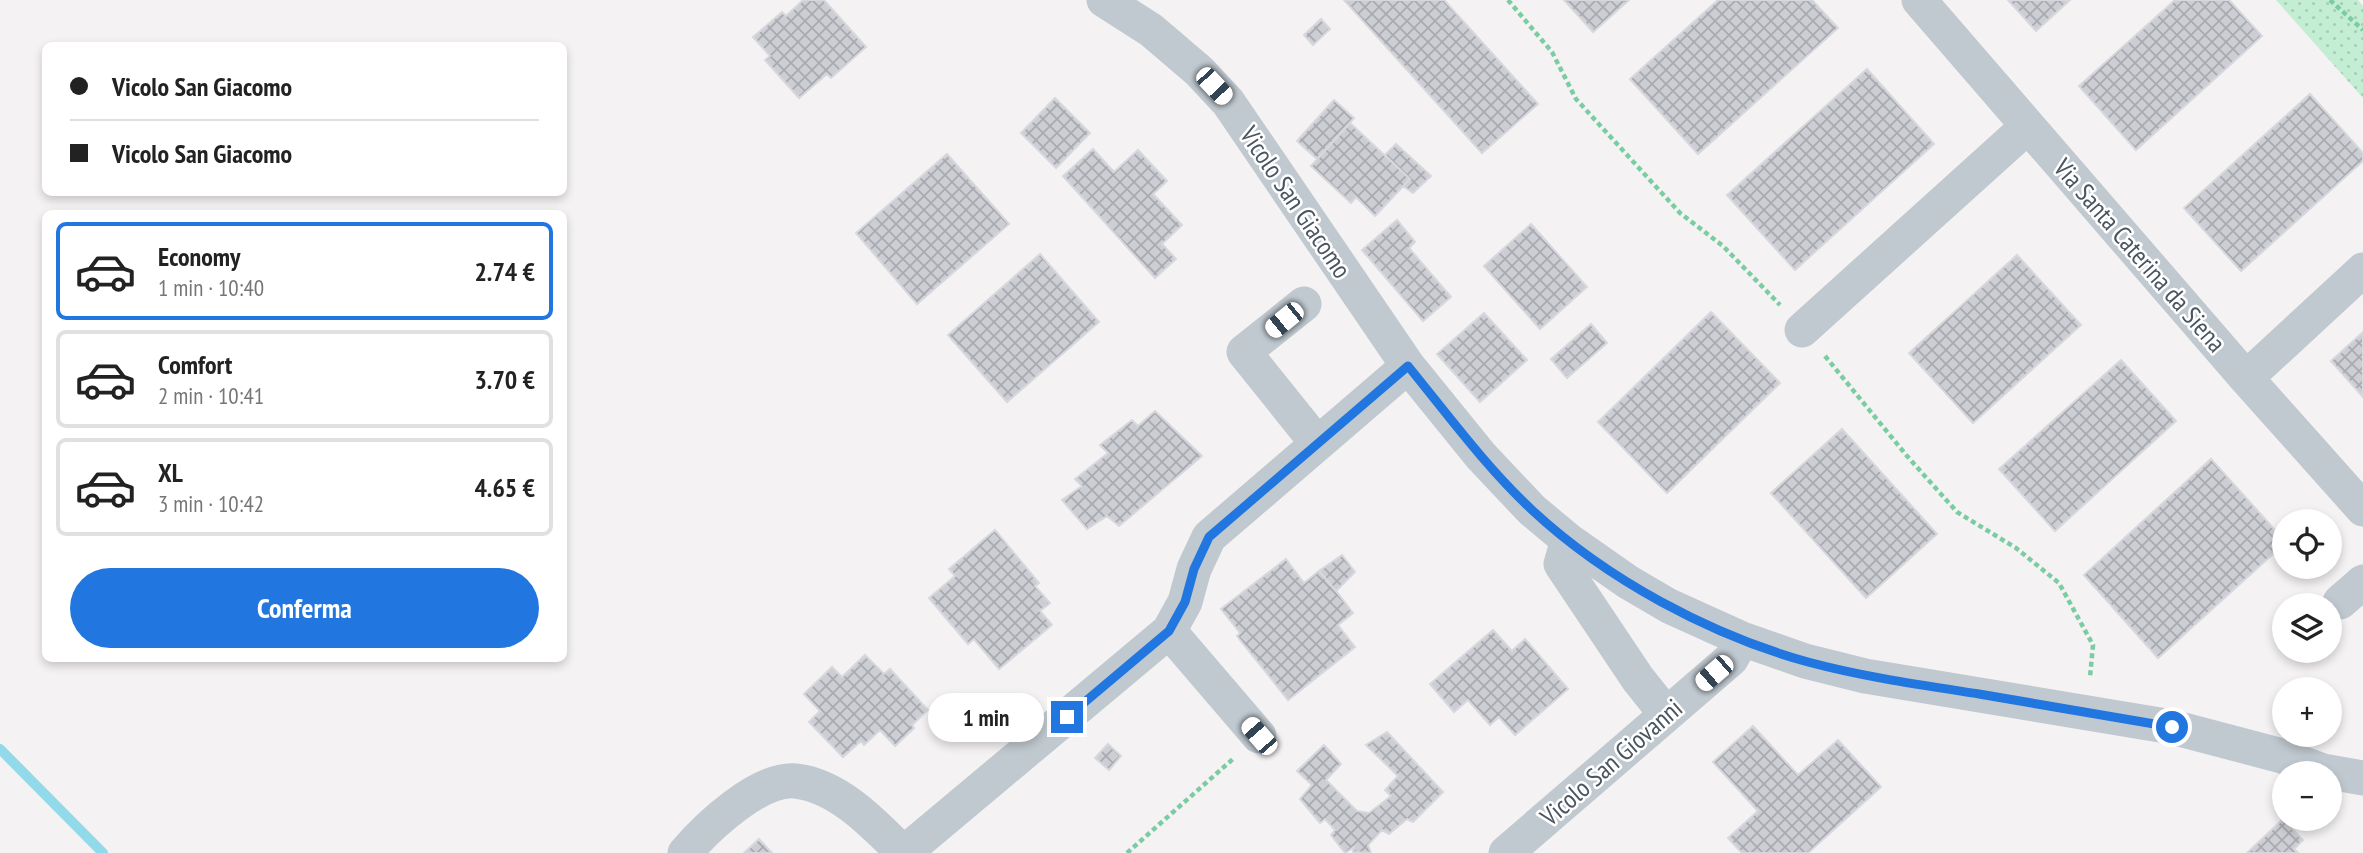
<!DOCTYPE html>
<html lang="it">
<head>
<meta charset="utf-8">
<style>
  body { margin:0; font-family:"PT Sans Narrow",sans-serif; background:#f2f2f2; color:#222; height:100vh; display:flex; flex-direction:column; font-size:26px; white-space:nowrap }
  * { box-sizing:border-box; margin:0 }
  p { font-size:23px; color:#767676 }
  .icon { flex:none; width:38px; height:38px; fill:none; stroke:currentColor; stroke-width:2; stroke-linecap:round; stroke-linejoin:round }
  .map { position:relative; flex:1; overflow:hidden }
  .drawer { position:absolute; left:42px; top:210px; width:525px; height:452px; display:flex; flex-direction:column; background:#fff; border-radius:10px; box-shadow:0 4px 10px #0003 }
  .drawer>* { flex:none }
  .banner { position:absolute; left:42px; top:42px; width:525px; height:154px; border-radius:10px; box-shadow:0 4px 10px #0003; display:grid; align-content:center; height:154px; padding:0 28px; background:#fff }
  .buttons { position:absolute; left:2272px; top:509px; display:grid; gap:14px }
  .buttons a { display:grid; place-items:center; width:70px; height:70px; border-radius:50%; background:#fff; box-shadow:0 4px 10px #0003; font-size:35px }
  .end { position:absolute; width:32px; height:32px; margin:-16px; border:9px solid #2176df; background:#fff; box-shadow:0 0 0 4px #fff }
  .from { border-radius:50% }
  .bubble { position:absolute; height:49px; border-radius:24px; background:#fff; box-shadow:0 4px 10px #0003; font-size:23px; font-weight:800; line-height:49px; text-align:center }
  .car { position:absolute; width:21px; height:42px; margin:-21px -10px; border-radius:9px; box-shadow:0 0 5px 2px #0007; background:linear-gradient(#fff 24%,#345 0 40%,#fff 0 76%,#345 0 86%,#fff 0) }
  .banner b { display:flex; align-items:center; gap:24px; height:66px; font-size:26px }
  .banner b+b { border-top:2px solid #e0e0e0 }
  .banner i { width:18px; height:18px; background:#222 }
  ul { padding:12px 0 0; list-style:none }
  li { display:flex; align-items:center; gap:21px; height:98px; margin:0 14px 10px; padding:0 14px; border:4px solid #e0e0e0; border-radius:10px }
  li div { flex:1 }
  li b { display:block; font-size:26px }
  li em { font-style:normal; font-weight:800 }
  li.current { border-color:#2176df }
  li>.icon { width:63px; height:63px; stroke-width:1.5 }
  .primary-button { display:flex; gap:14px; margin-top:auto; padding:14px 28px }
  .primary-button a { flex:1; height:80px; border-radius:42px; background:#2176df; color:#fff; font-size:28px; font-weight:800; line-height:80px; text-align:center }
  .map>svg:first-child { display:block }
  .park { fill:url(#park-dots) }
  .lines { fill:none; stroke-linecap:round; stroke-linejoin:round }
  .stream { stroke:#92d9e9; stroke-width:10 }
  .building { fill:url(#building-cross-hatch); stroke:#d6d8dd; stroke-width:2 }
  .path { stroke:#7ccca3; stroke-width:4.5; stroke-dasharray:5 3.5; stroke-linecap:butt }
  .minor { stroke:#c0c9d0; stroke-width:35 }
  .route { stroke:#2176df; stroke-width:9 }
  .labels { text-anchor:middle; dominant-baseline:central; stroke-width:5; stroke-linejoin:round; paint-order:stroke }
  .street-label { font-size:26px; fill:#4a555f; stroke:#fff }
</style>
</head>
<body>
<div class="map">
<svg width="2363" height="853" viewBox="0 0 2363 853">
  <defs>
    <pattern id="park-dots" width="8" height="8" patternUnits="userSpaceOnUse" patternTransform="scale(1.75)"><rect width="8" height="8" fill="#c3eed3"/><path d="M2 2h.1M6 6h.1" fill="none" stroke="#a9ceb8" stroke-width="1.8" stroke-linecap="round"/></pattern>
    <pattern id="building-cross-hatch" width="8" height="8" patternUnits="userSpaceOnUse" patternTransform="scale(1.75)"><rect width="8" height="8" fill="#ccced4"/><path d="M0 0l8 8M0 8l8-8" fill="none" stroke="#a8aaaf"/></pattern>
  </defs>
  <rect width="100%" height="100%" fill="#f4f2f2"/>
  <!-- park -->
  <path class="park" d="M2276,0H2358L2363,6V98Z"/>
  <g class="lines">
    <!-- stream -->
    <path class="stream" d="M0,749L103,853"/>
  </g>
  <!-- building -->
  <path class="building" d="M803,0H824L866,47L831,78L827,74L799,98L765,60L770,56L753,37L782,12L786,16Z
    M1344,0H1444L1538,104L1482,153Z
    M1564,0H1629L1593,32Z
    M1718,0H1812L1838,28L1698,154L1630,79Z
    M2008,0H2070L2036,31Z
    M2175,0H2229L2262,36L2136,150L2079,86Z
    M1321,19L1330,29L1313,45L1304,35Z
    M1867,69L1934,144L1795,270L1727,195Z
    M2310,94L2363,153V161L2241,271L2184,208Z
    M1055,98L1090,133L1056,168L1021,133Z
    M1334,100L1354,118L1317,159L1297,141Z
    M1350,123L1410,179L1375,216L1356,197L1351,203L1311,166Z
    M1396,144L1431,176L1413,193L1403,186L1410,179L1385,155Z
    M1093,149L1114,172L1138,150L1167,181L1153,194L1182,225L1162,244L1176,259L1155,278L1063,176Z
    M947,154L1009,224L917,304L856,233Z
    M1397,220L1415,242L1409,248L1451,297L1423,321L1362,250Z
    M1531,224L1587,287L1540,329L1484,266Z
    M1040,254L1099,322L1007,402L948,335Z
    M2017,255L2081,325L1973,423L1909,353Z
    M1711,312L1780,383L1667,493L1598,422Z
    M1484,313L1527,360L1480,402L1437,354Z
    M1591,324L1607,343L1567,378L1551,359Z
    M2363,332V397L2331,361Z
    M2121,360L2176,421L2055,531L1999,469Z
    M1155,411L1202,456L1119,526L1107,516L1087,529L1062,500L1082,486L1075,479L1108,453L1100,445L1132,420L1138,426Z
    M1842,429L1937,534L1866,598L1771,493Z
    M2211,459L2284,540V544L2158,658L2084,575Z
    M995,530L1039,583L1035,586L1050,603L1040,611L1052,625L999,669L974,639L968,644L929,598L955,576L949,569Z
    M1342,555L1355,572L1336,591L1319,571Z
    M1286,559L1304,583L1319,571L1336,591L1353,613L1338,625L1355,647L1288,700L1237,636L1240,633L1221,609Z
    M1493,630L1512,651L1525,639L1568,689L1515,735L1499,717L1490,725L1468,700L1454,712L1430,684Z
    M865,655L884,674L890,669L928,710L912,725L914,728L895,746L880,730L864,745L861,741L843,757L809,722L820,711L804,694L832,667L842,677Z
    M1753,726L1798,775L1838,740L1881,787L1808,853H1742L1728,838L1758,811L1713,762Z
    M1387,732L1443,792L1413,822L1407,819L1389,834L1382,830L1368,845L1371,853L1353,852L1354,847L1345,853L1331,835L1335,830L1325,819L1320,823L1300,799L1312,785L1297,771L1324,745L1341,764L1326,780L1357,811L1369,813L1391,796L1385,790L1398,776L1366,745Z
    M1108,744L1121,756L1109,770L1095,758Z
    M2283,819L2303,840L2294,849L2298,853H2247Z
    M759,839L772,853H744Z"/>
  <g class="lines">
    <!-- path -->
    <path class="path" d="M1508,0L1552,52L1576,99L1680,213L1723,246L1780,305
      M2330,0L2363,30
      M1825,356L1907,456L1957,512L2016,548L2059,583L2093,645L2090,677
      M1127,853L1234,758"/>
    <!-- minor -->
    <path class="minor" d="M1104,0L1151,30L1199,71L1228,102L1408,366L1481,456L1532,510L1568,540L1628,582L1669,606L1742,639L1805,661L1865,676L2172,727L2282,756L2323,771L2363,778
      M1919,0L2246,378L2363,509
      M1304,304L1244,352L1317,443
      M1802,330L2028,126
      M2246,378L2363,270
      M1568,540L1561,564L1638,679L1666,714
      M2340,602L2363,582
      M1169,631L1259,736
      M685,853C707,827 760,777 796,781C839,786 875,825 903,853
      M904,853L1169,631L1185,602L1194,569L1209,537L1408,366
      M1506,853L1731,659L1742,639"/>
  </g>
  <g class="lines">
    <!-- route -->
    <path class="route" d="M1067,717L1169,631L1185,602L1194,569L1209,537L1408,366C1448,415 1486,467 1532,510C1606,579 1710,635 1808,662C1864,677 1921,685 1979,694C2043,705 2107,716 2172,727"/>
  </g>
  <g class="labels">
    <!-- street labels -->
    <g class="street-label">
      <text transform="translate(1296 202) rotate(56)">Vicolo San Giacomo</text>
      <text transform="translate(2140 255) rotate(49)">Via Santa Caterina da Siena</text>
      <text transform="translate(1611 762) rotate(-41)">Vicolo San Giovanni</text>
    </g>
  </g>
</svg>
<div class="buttons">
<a><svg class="icon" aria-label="locate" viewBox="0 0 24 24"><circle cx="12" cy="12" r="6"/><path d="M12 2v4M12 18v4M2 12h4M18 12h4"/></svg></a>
<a><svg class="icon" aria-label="layers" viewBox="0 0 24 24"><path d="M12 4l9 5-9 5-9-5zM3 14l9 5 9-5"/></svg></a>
<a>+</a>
<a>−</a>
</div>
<i class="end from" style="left:2172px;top:727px"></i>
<i class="end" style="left:1067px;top:717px"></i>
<div class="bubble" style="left:928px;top:693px;width:116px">1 min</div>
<i class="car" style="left:1214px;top:86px;rotate:137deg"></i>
<i class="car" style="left:1284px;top:320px;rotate:231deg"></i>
<i class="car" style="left:1714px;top:673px;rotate:229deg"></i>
<i class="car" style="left:1259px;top:736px;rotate:319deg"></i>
<div class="banner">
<b><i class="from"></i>Vicolo San Giacomo</b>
<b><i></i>Vicolo San Giacomo</b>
</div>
<section class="drawer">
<ul>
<li class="current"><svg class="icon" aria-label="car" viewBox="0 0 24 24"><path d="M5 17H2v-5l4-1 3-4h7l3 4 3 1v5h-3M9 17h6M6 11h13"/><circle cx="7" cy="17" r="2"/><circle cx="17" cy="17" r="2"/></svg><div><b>Economy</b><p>1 min · 10:40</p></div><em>2.74 €</em></li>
<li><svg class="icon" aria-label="car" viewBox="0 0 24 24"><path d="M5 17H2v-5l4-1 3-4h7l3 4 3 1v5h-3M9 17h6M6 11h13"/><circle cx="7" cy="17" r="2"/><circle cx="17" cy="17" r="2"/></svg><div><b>Comfort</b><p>2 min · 10:41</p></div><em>3.70 €</em></li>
<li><svg class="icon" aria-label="car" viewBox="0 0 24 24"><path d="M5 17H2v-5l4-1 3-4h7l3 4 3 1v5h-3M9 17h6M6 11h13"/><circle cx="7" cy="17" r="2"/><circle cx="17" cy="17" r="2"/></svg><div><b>XL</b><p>3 min · 10:42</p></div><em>4.65 €</em></li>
</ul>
<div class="primary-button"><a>Conferma</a></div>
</section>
</div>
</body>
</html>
